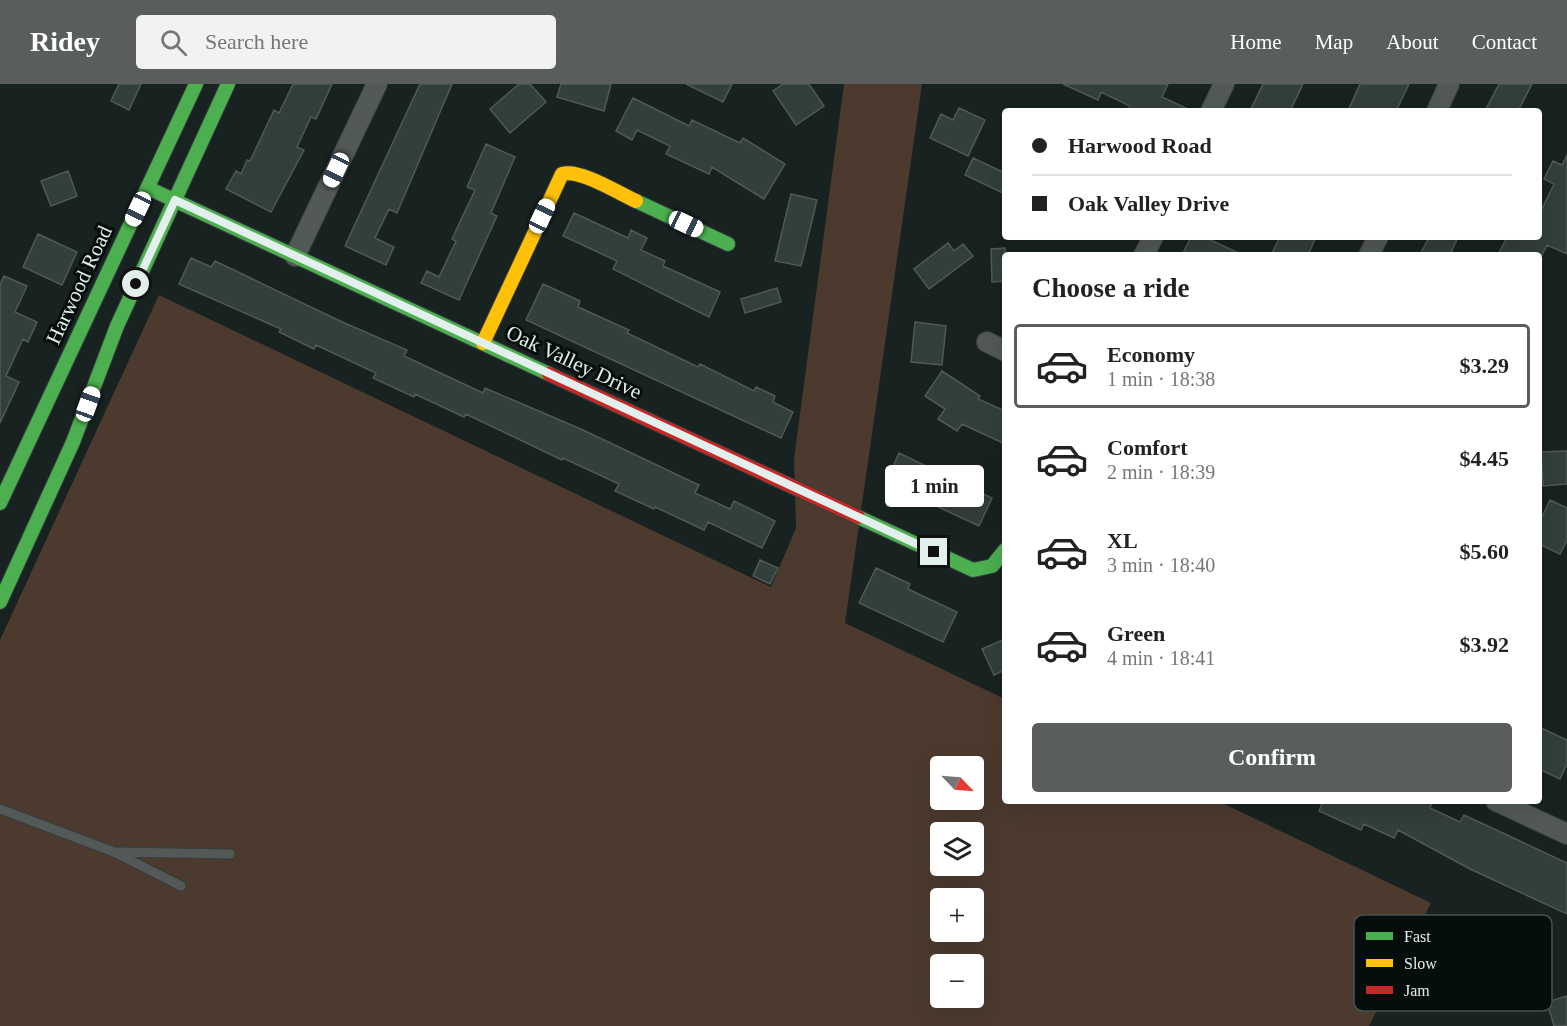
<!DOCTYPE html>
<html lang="en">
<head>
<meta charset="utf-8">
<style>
  body { margin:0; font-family:Georgia,serif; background:#f2f2f2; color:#222; height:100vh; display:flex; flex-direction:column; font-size:22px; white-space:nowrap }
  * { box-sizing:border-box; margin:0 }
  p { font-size:20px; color:#767676 }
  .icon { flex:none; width:33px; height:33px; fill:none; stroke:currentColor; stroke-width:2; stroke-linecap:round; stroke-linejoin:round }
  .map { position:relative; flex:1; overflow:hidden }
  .panel { position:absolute; left:1002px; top:168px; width:540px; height:552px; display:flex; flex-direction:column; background:#fff; border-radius:6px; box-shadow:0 6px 24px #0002 }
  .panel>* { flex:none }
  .top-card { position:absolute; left:1002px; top:24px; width:540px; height:132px; border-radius:6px; box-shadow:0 6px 24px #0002; display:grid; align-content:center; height:132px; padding:0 30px; background:#fff }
  .needle { width:39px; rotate:115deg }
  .fabs { position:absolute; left:930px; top:672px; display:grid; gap:12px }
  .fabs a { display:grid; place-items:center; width:54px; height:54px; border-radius:6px; background:#fff; box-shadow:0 6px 24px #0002; font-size:30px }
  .end { position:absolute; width:27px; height:27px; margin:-14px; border:8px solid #e3efed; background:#111; box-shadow:0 0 0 3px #111 }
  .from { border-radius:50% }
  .bubble { position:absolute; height:42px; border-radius:6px; background:#fff; box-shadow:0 6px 24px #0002; font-size:20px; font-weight:700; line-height:42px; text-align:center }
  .car { position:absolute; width:18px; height:36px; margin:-18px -9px; border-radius:8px; box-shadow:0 0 4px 2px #0007; background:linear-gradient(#fff 24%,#345 0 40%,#fff 0 76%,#345 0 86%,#fff 0) }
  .top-card b { display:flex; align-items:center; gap:21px; height:57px; font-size:22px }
  .top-card b+b { border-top:2px solid #e0e0e0 }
  .top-card i { width:15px; height:15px; background:#222 }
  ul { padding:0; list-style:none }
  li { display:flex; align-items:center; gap:18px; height:84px; margin:0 12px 9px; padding:0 18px; border:3px solid transparent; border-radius:6px }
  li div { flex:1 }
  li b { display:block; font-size:22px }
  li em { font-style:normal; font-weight:700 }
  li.active { border-color:#595e5d }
  li>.icon { width:54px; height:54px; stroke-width:1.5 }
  h2 { padding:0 30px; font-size:27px; line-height:72px }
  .action { display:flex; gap:12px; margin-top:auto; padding:12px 30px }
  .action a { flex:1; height:69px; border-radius:6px; background:#595e5d; color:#fff; font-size:24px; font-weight:700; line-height:69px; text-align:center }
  header { display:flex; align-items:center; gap:36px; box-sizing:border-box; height:84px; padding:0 30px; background:#595e5d; color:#fff }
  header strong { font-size:28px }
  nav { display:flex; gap:33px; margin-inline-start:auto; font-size:21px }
  .search { width:420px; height:54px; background:#f2f2f2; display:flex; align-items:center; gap:15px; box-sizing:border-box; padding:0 21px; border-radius:6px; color:#767676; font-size:22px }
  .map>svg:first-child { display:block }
  .green { fill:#4c3a2e; fill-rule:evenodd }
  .building { fill:#333f3d; stroke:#505957; stroke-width:1.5 }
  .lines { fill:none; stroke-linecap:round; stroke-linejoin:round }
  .lane-casing { stroke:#353e3c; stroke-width:11 }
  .street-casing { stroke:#353e3c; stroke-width:22 }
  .fast-casing { stroke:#353e3c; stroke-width:16 }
  .slow-casing { stroke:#353e3c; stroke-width:16 }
  .jam-casing { stroke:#353e3c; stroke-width:16 }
  .lane { stroke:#535957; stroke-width:9 }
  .street { stroke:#535957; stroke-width:20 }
  .fast { stroke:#4caf50; stroke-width:14 }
  .slow { stroke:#ffc107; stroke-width:14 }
  .jam { stroke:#c62828; stroke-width:14 }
  .route { stroke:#e3efed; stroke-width:8 }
  .labels { text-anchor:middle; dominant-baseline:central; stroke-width:6; stroke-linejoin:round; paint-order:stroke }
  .street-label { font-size:21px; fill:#e3efed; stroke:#060e0d }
  .key { fill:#060e0d; stroke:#485250; stroke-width:1.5 }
  .key-label { font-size:16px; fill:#e3efed }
</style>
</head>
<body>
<header>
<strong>Ridey</strong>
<div class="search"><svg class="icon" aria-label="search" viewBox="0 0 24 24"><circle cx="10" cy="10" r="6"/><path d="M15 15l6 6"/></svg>Search here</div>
<nav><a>Home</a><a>Map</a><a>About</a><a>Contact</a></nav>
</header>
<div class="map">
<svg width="1567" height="942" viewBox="0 0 1567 942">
  <rect width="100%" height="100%" fill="#182220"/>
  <!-- green -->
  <path class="green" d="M844,0H922L845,539L1005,615V717H1218L1431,819L1369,942H0V556L159,211L771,503L796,444L794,375ZM940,682H974V716H940ZM940,748H974V782H940ZM940,814H974V848H940ZM940,880H974V914H940Z"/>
  <!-- building -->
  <path class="building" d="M119,0H141L129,26L111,17Z
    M293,0H332L316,35L311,33L297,63L304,66L271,128L226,105L236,87L241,90L247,76L250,77L274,26L279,29Z
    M420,0H452L397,129L389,125L375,154L394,163L386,181L345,162Z
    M519,0H530L546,18L510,49L490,25Z
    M561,0H611L604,27L557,13Z
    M686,0H732L723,18Z
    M783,0H809L824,22L796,41L773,7Z
    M1063,0H1168L1162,13L1192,27H1128L1130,22L1101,8L1098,16Z
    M1263,0H1303L1290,27H1250Z
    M1360,0H1409L1396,27H1348Z
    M1499,0H1532L1518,27H1485Z
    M633,14L689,42L692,36L740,59L743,54L785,80L764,115L712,83L709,90L666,70L670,62L637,46L632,56L616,47Z
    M959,24L985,36L968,72L930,54L941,30L953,36Z
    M486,60L515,73L491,129L497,132L459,216L421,199L427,187L439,193L456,157L452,155L475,106L467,103Z
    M1567,71V170L1547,161L1542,171H1498L1507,153H1539V131L1554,100L1544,95L1553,77L1562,81Z
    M973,74L1005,89V110L965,91Z
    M68,87L77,112L51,122L41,97Z
    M791,110L817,116L801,182L775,177Z
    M574,129L628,154L631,146L647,154L641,166L665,177L663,182L720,208L709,233L613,185L617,177L563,152Z
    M38,150L77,168L62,201L23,183Z
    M1191,153H1204L1243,171H1182Z
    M1280,153H1316L1308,171H1271Z
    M1429,153H1458L1450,171H1420Z
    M948,159L954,167L963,160L973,172L929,205L914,185Z
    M1005,164V197L992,198L991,165Z
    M191,174L211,183L215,177L340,237L407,266L404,272L436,287L483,309L485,304L583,346L699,401L695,409L730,425L734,417L775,437L762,464L708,438L704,446L655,423L654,425L615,407L619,400L563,374L562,376L466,330L464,333L415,310L414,313L373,294L376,289L316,261L314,265L279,248L281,245L179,200Z
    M4,192L27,202L15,228L37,238L28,258L23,255L6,292L19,298L0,339V201Z
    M543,200L580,217L578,223L629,246L627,249L698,283L700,280L754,307L756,303L775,312L773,318L793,328L781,354L526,236Z
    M777,204L781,218L745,229L741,215Z
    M915,238L946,242L942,281L911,278Z
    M942,287L980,312L978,315L1005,327V360L962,340L957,347L938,335L945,325L925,312Z
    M1567,367V400L1543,402L1541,368Z
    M899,369L992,414L979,442L936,422L938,418L888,394Z
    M1550,416L1567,424V456L1560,470L1539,460V439Z
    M760,476L778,484L770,500L753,492Z
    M876,484L910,500L908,505L957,528L943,558L859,519Z
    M1005,555V586L994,591L982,565Z
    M1539,643L1567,656V680L1560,695L1539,685Z
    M1323,717H1433L1430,724L1460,738L1464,731L1567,779V830L1470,785L1398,746L1394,754L1364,740L1361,746L1319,727Z
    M1567,912V942H1554L1547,918Z"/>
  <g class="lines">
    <!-- lane casing -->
    <g class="lane-casing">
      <path id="lane" d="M0,725L114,768L181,802
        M117,768L230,770"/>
    </g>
    <!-- street casing -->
    <g class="street-casing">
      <path id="street" d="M1211,27L1224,0
        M1437,27L1449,0
        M1144,171L1153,153
        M1369,171L1378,153
        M295,172L377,0
        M987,258L1005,267
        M1496,717L1567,750"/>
    </g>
    <!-- fast casing -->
    <g class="fast-casing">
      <path id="fast" d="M148,104L549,290
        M636,117L728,160
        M0,419L196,0
        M858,433L973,486L992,482L1005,466
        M0,518L73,358L117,242L228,0"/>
    </g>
    <!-- slow casing -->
    <g class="slow-casing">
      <path id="slow" d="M483,259L562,90C581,85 618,109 636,117"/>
    </g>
    <!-- jam casing -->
    <g class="jam-casing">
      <path id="jam" d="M549,290L858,433"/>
    </g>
    <!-- lane -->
    <use href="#lane" class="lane"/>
    <!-- street -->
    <use href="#street" class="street"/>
    <!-- fast -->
    <use href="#fast" class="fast"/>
    <!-- slow -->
    <use href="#slow" class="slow"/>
    <!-- jam -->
    <use href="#jam" class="jam"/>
  </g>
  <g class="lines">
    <!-- route -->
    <path class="route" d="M136,200L175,116L934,468"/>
  </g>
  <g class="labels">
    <!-- street labels -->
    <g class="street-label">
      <text transform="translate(79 201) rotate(-65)">Harwood Road</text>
      <text transform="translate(574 278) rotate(25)">Oak Valley Drive</text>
    </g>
  </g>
  <!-- legend -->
  <rect x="1354" y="831" width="198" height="96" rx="9" class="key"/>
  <rect x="1366" y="848" width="27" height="8" fill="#4caf50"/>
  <rect x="1366" y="875" width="27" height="8" fill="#ffc107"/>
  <rect x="1366" y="902" width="27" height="8" fill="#c62828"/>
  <g class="key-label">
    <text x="1404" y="858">Fast</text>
    <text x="1404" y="885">Slow</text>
    <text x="1404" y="912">Jam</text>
  </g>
</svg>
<div class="fabs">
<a><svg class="needle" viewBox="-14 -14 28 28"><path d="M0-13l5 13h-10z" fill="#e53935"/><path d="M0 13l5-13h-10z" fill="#767676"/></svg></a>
<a><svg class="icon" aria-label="layers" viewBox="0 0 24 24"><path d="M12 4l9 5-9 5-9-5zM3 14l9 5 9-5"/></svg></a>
<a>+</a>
<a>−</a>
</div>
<i class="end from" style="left:136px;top:200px"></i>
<i class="end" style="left:934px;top:468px"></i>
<div class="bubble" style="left:885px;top:381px;width:99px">1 min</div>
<i class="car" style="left:336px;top:86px;rotate:205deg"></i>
<i class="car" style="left:138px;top:125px;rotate:205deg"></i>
<i class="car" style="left:542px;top:132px;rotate:25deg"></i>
<i class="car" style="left:686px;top:140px;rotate:115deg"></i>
<i class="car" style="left:88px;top:320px;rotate:20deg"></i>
<div class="top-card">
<b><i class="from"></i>Harwood Road</b>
<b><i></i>Oak Valley Drive</b>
</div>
<section class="panel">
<h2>Choose a ride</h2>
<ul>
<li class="active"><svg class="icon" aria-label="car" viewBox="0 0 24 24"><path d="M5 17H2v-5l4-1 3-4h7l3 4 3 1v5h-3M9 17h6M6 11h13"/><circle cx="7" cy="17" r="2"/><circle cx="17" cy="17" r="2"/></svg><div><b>Economy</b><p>1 min · 18:38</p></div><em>$3.29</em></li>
<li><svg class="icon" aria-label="car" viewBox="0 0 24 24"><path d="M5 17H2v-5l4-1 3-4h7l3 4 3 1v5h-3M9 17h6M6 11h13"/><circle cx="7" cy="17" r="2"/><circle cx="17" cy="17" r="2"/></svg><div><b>Comfort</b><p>2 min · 18:39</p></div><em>$4.45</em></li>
<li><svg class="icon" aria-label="car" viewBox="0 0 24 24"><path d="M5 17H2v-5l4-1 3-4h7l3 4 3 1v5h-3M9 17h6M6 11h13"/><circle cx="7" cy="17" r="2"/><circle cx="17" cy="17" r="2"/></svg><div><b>XL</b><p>3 min · 18:40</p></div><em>$5.60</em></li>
<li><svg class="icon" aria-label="car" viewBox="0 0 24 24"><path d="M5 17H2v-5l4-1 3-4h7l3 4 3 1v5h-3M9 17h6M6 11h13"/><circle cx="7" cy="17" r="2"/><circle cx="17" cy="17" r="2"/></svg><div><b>Green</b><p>4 min · 18:41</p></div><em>$3.92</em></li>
</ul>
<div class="action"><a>Confirm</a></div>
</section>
</div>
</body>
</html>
